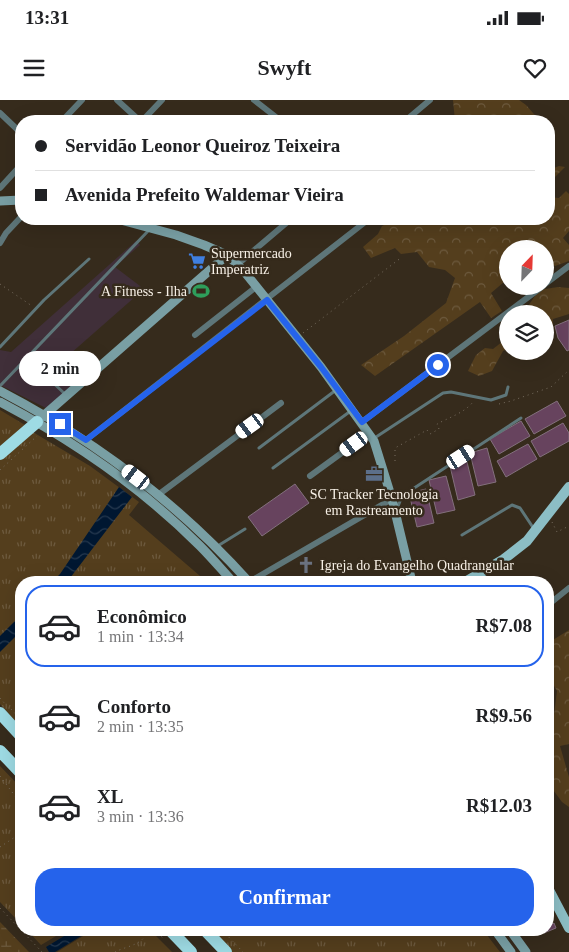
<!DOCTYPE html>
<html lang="pt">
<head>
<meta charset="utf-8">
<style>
  body { margin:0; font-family:Georgia,serif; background:#f2f2f2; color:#202124; height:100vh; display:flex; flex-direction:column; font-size:19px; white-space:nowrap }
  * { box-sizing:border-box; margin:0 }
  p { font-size:16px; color:#757577 }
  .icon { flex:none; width:28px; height:28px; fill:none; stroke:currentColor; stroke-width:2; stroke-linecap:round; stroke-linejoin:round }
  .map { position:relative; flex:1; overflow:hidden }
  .side { position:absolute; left:15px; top:476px; width:539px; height:360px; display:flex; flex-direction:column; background:#fff; border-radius:20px; box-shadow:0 5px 20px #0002 }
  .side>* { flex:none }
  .top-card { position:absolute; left:15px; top:15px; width:540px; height:110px; border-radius:20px; box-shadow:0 5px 20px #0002; display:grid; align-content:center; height:110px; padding:0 20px; background:#fff }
  .needle { width:32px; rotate:23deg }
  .buttons { position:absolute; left:499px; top:140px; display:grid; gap:10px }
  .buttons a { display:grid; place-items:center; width:55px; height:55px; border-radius:50%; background:#fff; box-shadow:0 5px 20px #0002; font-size:25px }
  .end { position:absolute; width:22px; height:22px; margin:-11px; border:6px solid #2563eb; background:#fff; box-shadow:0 0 0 2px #fff }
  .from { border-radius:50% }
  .bubble { position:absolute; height:35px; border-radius:18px; background:#fff; box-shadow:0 5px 20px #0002; font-size:16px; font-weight:700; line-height:35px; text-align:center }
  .car { position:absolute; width:15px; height:30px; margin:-15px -8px; border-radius:6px; box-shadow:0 0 4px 1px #0007; background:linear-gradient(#fff 24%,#345 0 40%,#fff 0 76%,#345 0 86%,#fff 0) }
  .top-card b { display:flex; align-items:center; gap:18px; height:48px; font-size:19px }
  .top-card b+b { border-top:1px solid #e0e0e0 }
  .top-card i { width:12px; height:12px; background:#202124 }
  ul { padding:9px 0 0; list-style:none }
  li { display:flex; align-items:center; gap:15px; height:82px; margin:0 10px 8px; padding:0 10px; border:2px solid transparent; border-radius:20px }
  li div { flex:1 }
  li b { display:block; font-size:19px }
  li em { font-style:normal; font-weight:700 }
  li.active { border-color:#2563eb }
  li>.icon { width:45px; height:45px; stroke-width:1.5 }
  .primary-button { display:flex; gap:10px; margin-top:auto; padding:10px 20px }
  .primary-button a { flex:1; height:58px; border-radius:20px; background:#2563eb; color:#fff; font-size:20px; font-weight:700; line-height:58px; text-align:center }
  .status { display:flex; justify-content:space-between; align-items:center; height:35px; padding:0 25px; background:#fff; direction:ltr }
  .status svg { height:14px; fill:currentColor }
  header { display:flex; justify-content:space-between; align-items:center; height:65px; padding:0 20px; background:#fff; font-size:22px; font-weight:700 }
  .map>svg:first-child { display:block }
  .commercial { fill:#402f39 }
  .grass { fill:url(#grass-tufts) }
  .forest { fill:url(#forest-crowns) }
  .wetland { fill:url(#wetland-marsh) }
  .water { fill:url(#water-waves) }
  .building { fill:#67435e; stroke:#83707d }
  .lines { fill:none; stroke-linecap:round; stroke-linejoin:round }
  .path { stroke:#786e61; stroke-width:1; stroke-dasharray:1 4; stroke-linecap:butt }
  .lane { stroke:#5e7679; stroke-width:3 }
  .street { stroke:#5e7679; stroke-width:6 }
  .secondary { stroke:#799fa4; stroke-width:9 }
  .primary { stroke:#8cbec5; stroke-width:10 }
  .highway { stroke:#9edbe4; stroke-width:12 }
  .route { stroke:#2563eb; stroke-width:6 }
  .labels { text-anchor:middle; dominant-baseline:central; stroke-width:5; stroke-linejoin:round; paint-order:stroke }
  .poi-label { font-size:14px; fill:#f8f1e7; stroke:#362b1c; text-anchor:start }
</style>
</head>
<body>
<div class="status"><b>13:31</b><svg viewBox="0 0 49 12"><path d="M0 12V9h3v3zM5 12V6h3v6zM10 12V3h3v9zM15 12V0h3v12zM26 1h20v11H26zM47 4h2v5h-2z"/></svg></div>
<header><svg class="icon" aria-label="menu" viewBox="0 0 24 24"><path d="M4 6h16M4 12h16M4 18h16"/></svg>Swyft<svg class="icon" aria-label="heart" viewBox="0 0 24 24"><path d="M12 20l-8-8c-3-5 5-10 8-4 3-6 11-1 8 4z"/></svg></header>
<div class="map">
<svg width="569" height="852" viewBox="0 0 569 852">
  <defs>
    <pattern id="grass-tufts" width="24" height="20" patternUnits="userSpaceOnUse" patternTransform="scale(1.25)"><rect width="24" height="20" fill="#543e1d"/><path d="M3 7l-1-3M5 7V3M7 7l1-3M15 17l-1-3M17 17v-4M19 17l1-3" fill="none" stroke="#6d5a3e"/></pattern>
    <pattern id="forest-crowns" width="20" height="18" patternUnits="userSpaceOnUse" patternTransform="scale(1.25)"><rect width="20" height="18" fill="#543e1d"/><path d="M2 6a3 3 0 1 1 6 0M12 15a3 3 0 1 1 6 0" fill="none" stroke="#6d5a3e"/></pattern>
    <pattern id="wetland-marsh" width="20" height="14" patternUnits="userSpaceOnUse" patternTransform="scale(1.25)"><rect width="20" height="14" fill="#543e1d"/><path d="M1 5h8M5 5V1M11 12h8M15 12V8" fill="none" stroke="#6d5a3e"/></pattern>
    <pattern id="water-waves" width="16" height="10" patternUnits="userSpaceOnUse" patternTransform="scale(1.25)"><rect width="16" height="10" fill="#001731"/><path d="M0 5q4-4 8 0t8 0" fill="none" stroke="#26394f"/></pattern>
  </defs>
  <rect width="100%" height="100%" fill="#362b1c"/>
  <!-- commercial -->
  <path class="commercial" d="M136,141L140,145L115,167L144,189L62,261L78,280L46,308L0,285V250L11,252Z"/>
  <!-- grass -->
  <path class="grass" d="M0,310L25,325L0,347Z
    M31,331L90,366L139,402L129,415L207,482H21V628L0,604V359Z
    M0,666L21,688V824L0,802Z
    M27,830H66L41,845Z
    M93,830H150L172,852H57Z
    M209,830H483L500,852H230Z"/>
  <!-- forest -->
  <path class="forest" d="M453,0H519L526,5L540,21H455Z
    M559,66L565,67L549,83V70Z
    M566,91L569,94V131L563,138L569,145V161L555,166L545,159V149H508L507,184L504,182L491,193L502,211L491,218L480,202L375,276L361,265L404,236L446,203L455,178L445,170L429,167L417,152L401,154L395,148L371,158L363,147L378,134L382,126L397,119H549V97L559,98Z
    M558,187L569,188V214L553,219L552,243L545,244V214H530L526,209L539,190Z
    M507,238V249L503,251L492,271L479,276L468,271L476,255L485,248L493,249Z
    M569,530V644L560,646L569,677V707L562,702L548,683V622L554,615L557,591L548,575V543Z"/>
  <!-- wetland -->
  <path class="wetland" d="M0,822L29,852H0Z"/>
  <!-- water -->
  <path class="water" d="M119,387L132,397L67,482H52L60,474Z
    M21,515V531L0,552V536Z
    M74,830H91L55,852H49L46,847Z"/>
  <!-- building -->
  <path class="building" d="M569,220V250L567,251L558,238L555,226Z
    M557,301L566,316L534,334L525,319Z
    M521,321L530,336L499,354L490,339Z
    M563,323L569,333V341L540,357L531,341Z
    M528,344L537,359L506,377L497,361Z
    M487,348L496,382L478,386L470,353Z
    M467,362L475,395L458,400L450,366Z
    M446,376L455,410L437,414L429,380Z
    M295,384L309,403L262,436L248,417Z
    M426,389L434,423L417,427L409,393Z
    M548,811L552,824L554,823L556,828L544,833L543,830H548Z"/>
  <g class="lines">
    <!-- path -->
    <path class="path" d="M0,184L32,206
      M303,233L402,157
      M499,304L511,301L551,287L569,270
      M395,361V348L427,330L430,334L439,329L437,324C450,317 464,313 473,302
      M0,370L37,336
      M552,422L557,432L569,426
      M0,598L6,605
      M11,609L21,620
      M0,676L21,704
      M0,747L21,733
      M0,808L42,852
      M154,830L163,838
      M222,830L243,852
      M115,852C126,846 145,845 147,830"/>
    <!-- lane -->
    <path class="lane" d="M0,247L44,200L89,159
      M27,258L66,295
      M0,286L149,130
      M373,339L443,293L451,292L491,300L506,295L508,287
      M259,348L336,290
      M273,368L352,310
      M397,409L402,396L521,318
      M462,435L512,405L520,408L534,429
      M216,447L245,429"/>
    <!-- street -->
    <path class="street" d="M117,0L140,21
      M254,0L281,21
      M0,13L21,33
      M62,21L82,0
      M142,21L162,0
      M405,21L430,0
      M0,88L21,65
      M0,143L6,133L21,117
      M238,164L291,119
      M545,184L569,166
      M195,235L256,187
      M362,322L543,186
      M86,340L369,119
      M310,376L369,333
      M158,395L281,303
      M249,482L392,399
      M548,505L569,488"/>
    <!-- secondary -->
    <path class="secondary" d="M0,101L21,100
      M117,119L176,135L204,145L227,155L243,170L321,267L374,341L392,399L412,482
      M0,291C94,340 178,403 249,482
      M0,302C72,340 142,388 200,446C211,457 222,470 233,482
      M41,318L227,155
      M495,830L511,852
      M510,830L526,852"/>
    <!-- primary -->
    <path class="primary" d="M465,482L504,459L527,441L569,387
      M548,788L569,828"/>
    <!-- highway -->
    <path class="highway" d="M0,354L37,322
      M0,613L21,636
      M0,651L21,673
      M170,830L191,852
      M205,830L226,852"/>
  </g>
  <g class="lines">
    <!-- route -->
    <path class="route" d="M60,324L86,340L267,200L321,267L362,322L438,265"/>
  </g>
  <!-- icons -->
  <defs>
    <g id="supermarket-bare" transform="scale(1.35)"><path d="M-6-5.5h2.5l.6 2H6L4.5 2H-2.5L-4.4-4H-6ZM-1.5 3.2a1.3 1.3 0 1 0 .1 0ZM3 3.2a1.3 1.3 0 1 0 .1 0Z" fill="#3f7fe0" stroke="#362b1c" stroke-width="2.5" paint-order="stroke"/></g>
    <g id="stadium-bare" transform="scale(1.35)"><path d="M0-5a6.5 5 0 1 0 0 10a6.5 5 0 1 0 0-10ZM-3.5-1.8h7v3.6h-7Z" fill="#2e9e5b" stroke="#362b1c" stroke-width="2.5" paint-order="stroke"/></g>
    <g id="office-bare" transform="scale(1.35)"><path d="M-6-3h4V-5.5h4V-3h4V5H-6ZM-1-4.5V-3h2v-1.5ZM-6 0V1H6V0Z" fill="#5c6f8a" stroke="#362b1c" stroke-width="2.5" paint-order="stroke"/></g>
    <g id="church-bare" transform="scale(1.35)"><path d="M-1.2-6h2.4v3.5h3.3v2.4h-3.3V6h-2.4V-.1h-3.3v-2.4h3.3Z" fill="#6b7280" stroke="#362b1c" stroke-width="2.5" paint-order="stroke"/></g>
  </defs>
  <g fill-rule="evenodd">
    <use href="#supermarket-bare" x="197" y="161"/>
    <use href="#stadium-bare" x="201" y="191"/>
    <use href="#office-bare" x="374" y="374"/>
    <use href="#church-bare" x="306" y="465"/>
  </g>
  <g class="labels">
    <!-- poi labels -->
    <g class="poi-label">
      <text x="211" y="153">Supermercado<tspan x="211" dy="16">Imperatriz</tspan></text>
      <text x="187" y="191" text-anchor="end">A Fitness - Ilha</text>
      <text x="374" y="394" text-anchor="middle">SC Tracker Tecnologia<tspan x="374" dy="16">em Rastreamento</tspan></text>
      <text x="320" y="465">Igreja do Evangelho Quadrangular</text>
    </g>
  </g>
</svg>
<div class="buttons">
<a><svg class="needle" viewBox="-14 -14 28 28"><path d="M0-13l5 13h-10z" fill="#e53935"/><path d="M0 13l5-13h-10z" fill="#757577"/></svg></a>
<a><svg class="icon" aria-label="layers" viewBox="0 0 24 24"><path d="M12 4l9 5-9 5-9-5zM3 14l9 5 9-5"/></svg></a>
</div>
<i class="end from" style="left:438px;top:265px"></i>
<i class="end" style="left:60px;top:324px"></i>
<div class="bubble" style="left:19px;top:251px;width:82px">2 min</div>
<i class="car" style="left:250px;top:326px;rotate:234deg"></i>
<i class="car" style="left:354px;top:344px;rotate:234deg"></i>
<i class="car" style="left:461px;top:357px;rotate:57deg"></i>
<i class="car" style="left:136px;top:377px;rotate:307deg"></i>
<div class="top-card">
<b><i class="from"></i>Servidão Leonor Queiroz Teixeira</b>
<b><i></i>Avenida Prefeito Waldemar Vieira</b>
</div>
<section class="side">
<ul>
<li class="active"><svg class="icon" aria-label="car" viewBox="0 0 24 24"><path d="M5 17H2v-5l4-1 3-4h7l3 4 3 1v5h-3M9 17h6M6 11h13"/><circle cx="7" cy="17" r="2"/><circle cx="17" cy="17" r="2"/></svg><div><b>Econômico</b><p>1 min · 13:34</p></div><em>R$7.08</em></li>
<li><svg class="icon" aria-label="car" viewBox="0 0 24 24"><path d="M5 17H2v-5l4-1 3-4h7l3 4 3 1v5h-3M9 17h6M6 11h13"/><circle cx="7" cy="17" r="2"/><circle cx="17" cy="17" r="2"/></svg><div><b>Conforto</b><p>2 min · 13:35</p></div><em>R$9.56</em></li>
<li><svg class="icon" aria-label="car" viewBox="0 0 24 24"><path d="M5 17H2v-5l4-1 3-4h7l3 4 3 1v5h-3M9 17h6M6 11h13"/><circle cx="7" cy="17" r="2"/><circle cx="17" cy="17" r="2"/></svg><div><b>XL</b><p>3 min · 13:36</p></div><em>R$12.03</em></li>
</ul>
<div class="primary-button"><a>Confirmar</a></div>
</section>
</div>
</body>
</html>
